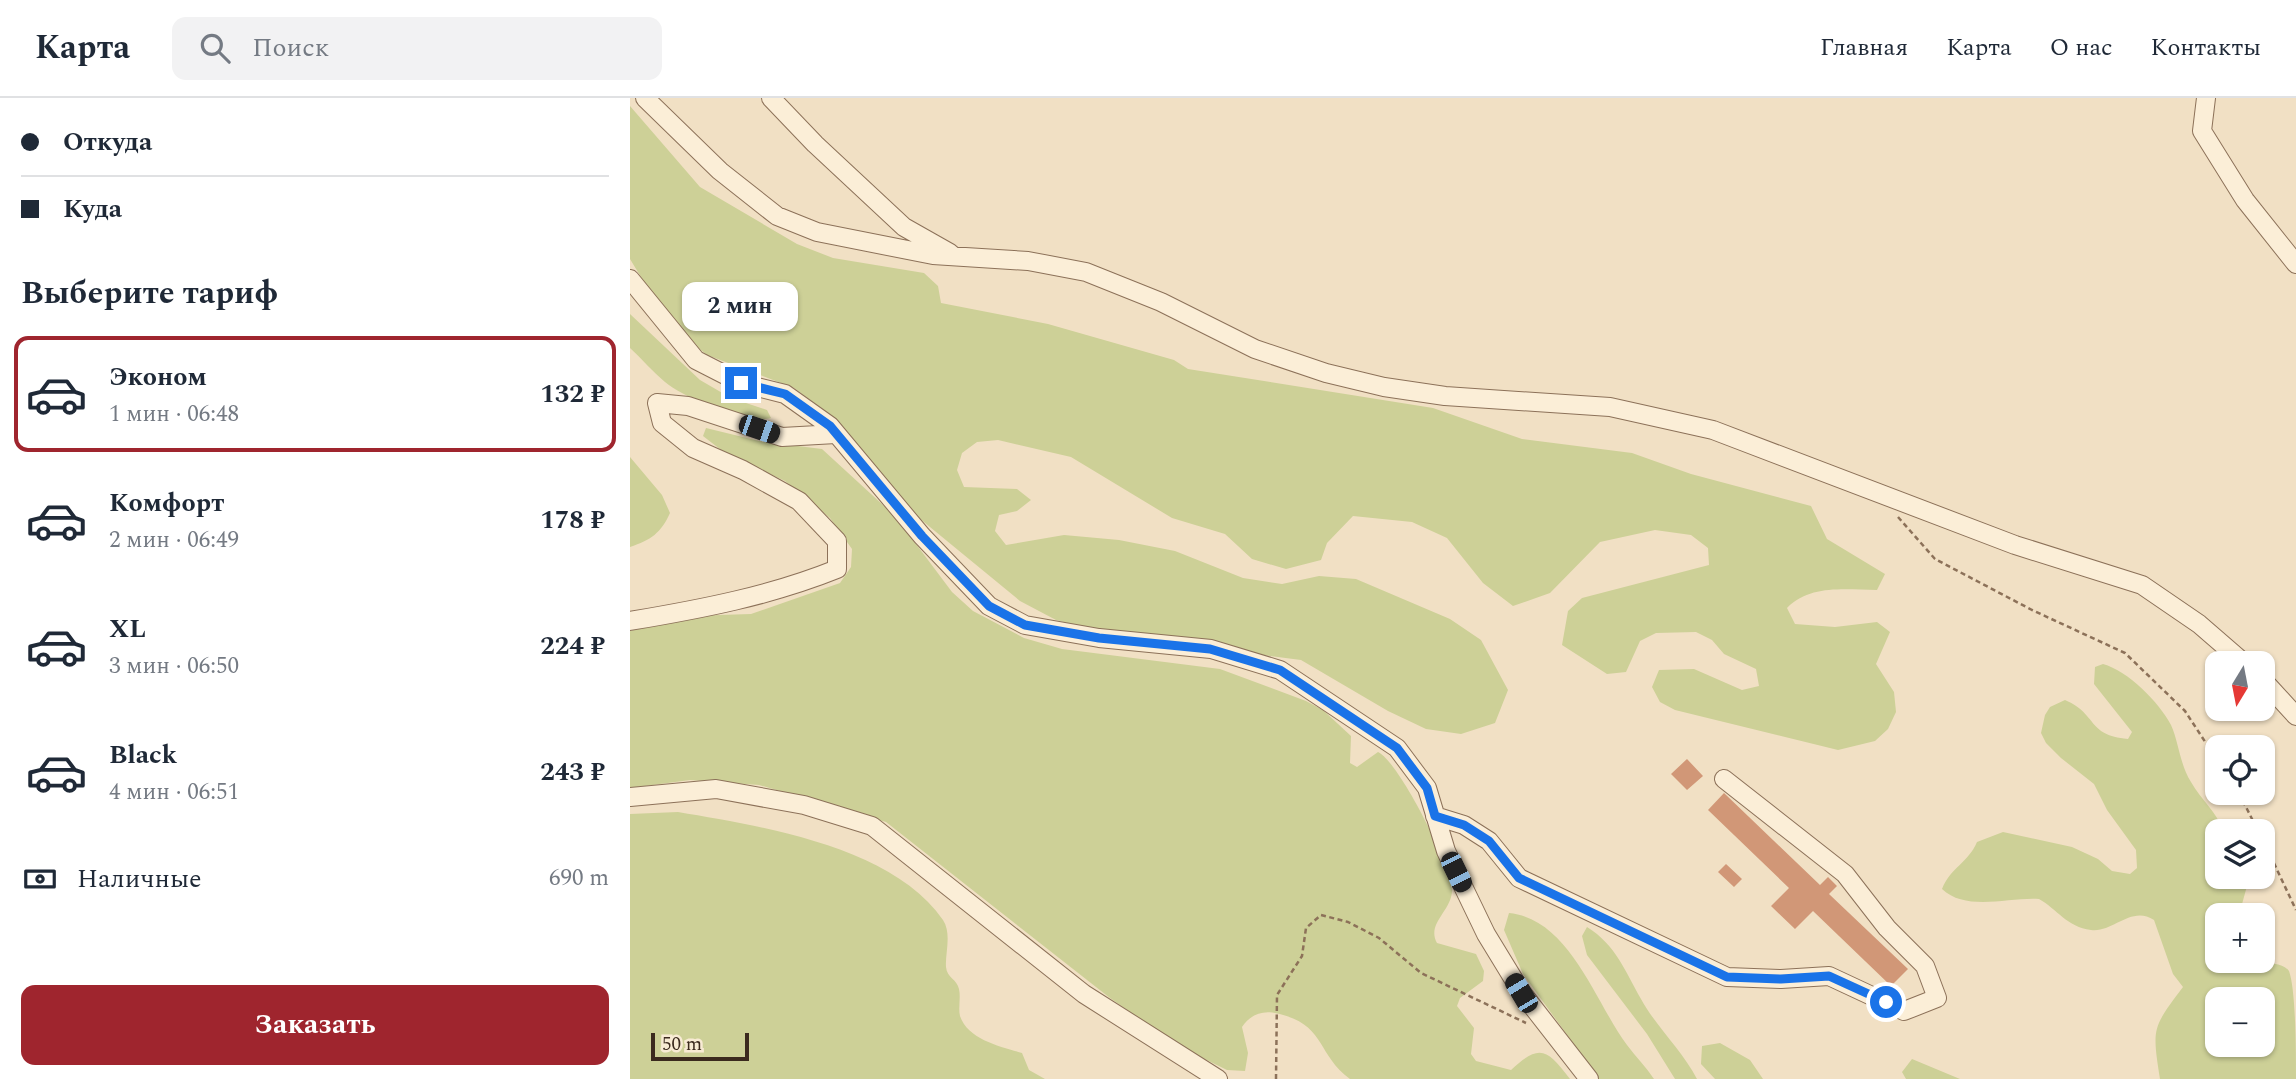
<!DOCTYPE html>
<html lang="ru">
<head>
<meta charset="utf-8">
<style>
  body { margin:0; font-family:Spectral,serif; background:#f2f2f3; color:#1f2937; height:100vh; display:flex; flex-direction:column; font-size:26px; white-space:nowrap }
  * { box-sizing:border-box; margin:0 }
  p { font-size:23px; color:#747a83 }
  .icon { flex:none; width:38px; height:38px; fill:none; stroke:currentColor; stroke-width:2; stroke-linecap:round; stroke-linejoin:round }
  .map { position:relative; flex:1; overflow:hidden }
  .sheet { display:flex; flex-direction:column; background:#fff; width:630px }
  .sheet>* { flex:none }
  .top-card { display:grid; align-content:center; height:154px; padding:0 21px; background:#fff }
  .needle { width:46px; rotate:190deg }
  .fabs { position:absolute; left:1575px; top:553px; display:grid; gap:14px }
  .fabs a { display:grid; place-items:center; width:70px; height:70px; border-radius:14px; background:#fff; box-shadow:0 2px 5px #0004; font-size:35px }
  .scale { position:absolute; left:21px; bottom:18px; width:98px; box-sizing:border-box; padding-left:7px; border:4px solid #3b2a1e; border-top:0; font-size:19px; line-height:24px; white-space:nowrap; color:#3b2a1e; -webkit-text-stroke:5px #f8ebd4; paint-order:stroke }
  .end { position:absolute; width:32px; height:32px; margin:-16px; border:9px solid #1a73e8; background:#fff; box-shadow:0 0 0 4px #fff }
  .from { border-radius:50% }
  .bubble { position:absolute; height:49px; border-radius:14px; background:#fff; box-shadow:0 2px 5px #0004; font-size:23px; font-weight:700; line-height:49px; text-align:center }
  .car { position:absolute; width:21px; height:42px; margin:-21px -10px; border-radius:9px; box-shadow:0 0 5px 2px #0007; background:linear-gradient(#222 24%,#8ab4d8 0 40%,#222 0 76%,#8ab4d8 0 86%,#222 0) }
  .top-card b { display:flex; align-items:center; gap:24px; height:66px; font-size:26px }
  .top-card b+b { border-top:2px solid #e0e1e3 }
  .top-card i { width:18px; height:18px; background:#1f2937 }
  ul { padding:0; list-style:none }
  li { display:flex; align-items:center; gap:21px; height:116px; margin:0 14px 10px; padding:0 7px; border:4px solid transparent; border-radius:14px }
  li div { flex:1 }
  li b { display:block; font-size:26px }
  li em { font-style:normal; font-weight:700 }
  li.on { border-color:#9f252e }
  li>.icon { width:63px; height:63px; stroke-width:1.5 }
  h2 { padding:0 21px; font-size:32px; line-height:84px }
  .pay { display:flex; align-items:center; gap:18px; height:77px; padding:0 21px; font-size:26px }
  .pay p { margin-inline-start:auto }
  .action { display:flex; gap:14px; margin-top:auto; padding:14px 21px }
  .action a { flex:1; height:80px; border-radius:14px; background:#9f252e; color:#fff; font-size:28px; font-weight:700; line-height:80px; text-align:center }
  header { display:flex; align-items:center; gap:42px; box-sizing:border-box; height:98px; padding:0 35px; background:#fff; border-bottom:2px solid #e0e1e3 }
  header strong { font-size:33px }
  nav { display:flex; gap:38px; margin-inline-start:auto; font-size:24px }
  .search { width:490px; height:63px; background:#f2f2f3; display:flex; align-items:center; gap:18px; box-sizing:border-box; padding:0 24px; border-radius:14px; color:#747a83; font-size:26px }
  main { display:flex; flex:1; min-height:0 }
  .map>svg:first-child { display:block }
  .green { fill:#cdd097; fill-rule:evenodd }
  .building { fill:#d19777 }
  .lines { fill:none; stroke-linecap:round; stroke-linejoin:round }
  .minor-casing { stroke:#8c7159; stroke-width:20 }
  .path { stroke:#8c7159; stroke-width:2.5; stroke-dasharray:5 3.5; stroke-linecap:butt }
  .minor { stroke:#fbeed7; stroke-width:18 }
  .route { stroke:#1a73e8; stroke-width:9 }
</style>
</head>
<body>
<header>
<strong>Карта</strong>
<div class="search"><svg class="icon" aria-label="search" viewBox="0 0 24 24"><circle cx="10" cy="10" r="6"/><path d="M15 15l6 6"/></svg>Поиск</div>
<nav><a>Главная</a><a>Карта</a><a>О нас</a><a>Контакты</a></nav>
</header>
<main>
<section class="sheet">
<div class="top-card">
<b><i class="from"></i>Откуда</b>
<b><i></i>Куда</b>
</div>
<h2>Выберите тариф</h2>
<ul>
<li class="on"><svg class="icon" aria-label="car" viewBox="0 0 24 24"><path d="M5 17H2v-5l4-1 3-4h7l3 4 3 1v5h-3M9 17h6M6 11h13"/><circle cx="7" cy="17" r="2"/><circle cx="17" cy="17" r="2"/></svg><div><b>Эконом</b><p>1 мин · 06:48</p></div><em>132 ₽</em></li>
<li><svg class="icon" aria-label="car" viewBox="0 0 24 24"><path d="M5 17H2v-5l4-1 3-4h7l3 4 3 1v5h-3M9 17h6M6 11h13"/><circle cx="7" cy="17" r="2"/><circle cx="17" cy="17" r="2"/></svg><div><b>Комфорт</b><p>2 мин · 06:49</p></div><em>178 ₽</em></li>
<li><svg class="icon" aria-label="car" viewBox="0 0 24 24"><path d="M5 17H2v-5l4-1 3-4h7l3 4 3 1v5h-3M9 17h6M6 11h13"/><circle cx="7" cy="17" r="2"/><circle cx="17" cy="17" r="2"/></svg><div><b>XL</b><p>3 мин · 06:50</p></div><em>224 ₽</em></li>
<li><svg class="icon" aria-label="car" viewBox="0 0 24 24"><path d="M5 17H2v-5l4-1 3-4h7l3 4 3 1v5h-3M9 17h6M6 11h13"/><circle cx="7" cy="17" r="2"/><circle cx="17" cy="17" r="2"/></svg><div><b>Black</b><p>4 мин · 06:51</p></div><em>243 ₽</em></li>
</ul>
<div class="pay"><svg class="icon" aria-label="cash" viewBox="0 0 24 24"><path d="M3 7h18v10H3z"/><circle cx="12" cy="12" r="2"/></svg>Наличные<p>690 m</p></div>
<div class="action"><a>Заказать</a></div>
</section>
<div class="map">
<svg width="1666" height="981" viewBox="0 0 1666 981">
  <rect width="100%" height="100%" fill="#f1e0c4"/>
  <!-- green -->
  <path class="green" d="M0,8L70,89L167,146L203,160L294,175L308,188L311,205L418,226L544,262L558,271L803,310L892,341L1002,355L1061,376L1181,408L1197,441L1255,476L1247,492C1215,492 1181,486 1157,510L1165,526L1205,529L1247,524L1260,534L1246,566L1264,594L1266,614L1258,631L1245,643L1208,652L1045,612L1030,604L1022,589L1029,572L1064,571L1112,592L1129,588L1126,571L1094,556L1082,542L1066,534L1026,535L1010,543L996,574L977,576L932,547L938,513L952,500L1079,467L1078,450L1061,437L1025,432L970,444L920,495L883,508L853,485L817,440L782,424L723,418L697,445L691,462L656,471L622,461L595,436L542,420L441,359L368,342L347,344L332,355L327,372L334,389L387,391L401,402L387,413L369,417L365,433L376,447L434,437L489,442L545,453L613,480L652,486L689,478L726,481L820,521L851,542L878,592L865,625L831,636L796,631L758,613L671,562L482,537L426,522L390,503L289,420L203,319L164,290L77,257L40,227L0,161Z
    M0,216L70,282L101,300L137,312L141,320C118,327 54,300 35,284C23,274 12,261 0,250Z
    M76,330L129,343L192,351L265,418L322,494L343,513L394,540L432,551L590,571L676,603L693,612L721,638L720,665L727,669L748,654C769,664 821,767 822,792C822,813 796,825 807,845L846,856L854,873L853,883L830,900L827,908L844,930L841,956L846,963L881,972C910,945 917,951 940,981H720C685,955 697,926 645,915C631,912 619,918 612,929L618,955L615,973L597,972L550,949L480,900L256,724L129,687L60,682L0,690V533L58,518L121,516L210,485L221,469L222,451L200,420L155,383L95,355L73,338Z
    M0,359L32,397L40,415C31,435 21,442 0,449Z
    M1473,566C1498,573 1529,604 1541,627C1549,645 1550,667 1561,684C1572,703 1585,712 1594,733H1587V779H1613L1617,788L1609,817H1587V841L1580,852L1582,860C1602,870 1608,862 1629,864C1638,865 1653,865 1659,873C1666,892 1666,957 1666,981H1530C1522,930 1522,930 1553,889L1543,876L1524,822C1501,807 1483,835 1461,832C1437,829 1427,811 1409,801C1379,799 1336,814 1312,791C1321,769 1338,765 1347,744L1373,734L1442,749L1468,761L1482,773L1500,776L1507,770L1506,752L1477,712L1464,686L1431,660L1416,645L1411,635L1415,617L1420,609L1435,602C1469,617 1456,637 1498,641L1502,634L1464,586L1465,569ZM1587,901H1633V947H1587Z
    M48,714C130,728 262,748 313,822C322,836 315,855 316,869C317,880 327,881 329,891C331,900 328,910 330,918C338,942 372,949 392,955L399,972L415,981H0V716Z
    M879,815C940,821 966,906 997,947C1006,959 1016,969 1024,981H969L893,876L874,832Z
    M957,829C986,847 995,873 1011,901C1027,930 1052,952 1067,981H1045L1017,936L957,857L952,838Z
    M1090,945L1120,962L1133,981H1085L1071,966L1072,948Z
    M1282,961L1330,981H1276L1272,974Z"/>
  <!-- building -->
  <path class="building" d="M1057,661L1073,678L1057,692L1041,676Z
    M1094,695L1190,787L1198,779L1207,788L1199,796L1278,871L1261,888L1183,813L1165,831L1141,808L1159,790L1078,712Z
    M1096,766L1112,781L1104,789L1088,774Z"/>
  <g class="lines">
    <!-- minor casing -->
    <g class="minor-casing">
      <path id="minor" d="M15,0L90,73L147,118L187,134L303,157L398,163L456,174L531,204L625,251L696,275L754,289L815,298L980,309L1083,332L1385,447L1512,487L1569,526L1614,565
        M141,0L185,46L274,129L320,155
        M1576,0L1572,33L1615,102L1666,166
        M0,181L66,262L111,285L155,296L200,328L292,438L359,508L395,527L469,540L581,551L650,572L767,650L797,690L816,753L856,836L892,895L959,981
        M0,523C71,511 140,498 207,471V443L169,403L113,372L63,350L32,325L27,305L58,308L152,339L206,336
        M1633,582L1666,618
        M0,699L86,691L174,707L242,728L454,896L588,981
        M805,718L834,727L859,743L889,780L1097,879L1151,881L1199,878L1274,913L1307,900L1295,868L1257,830L1215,776L1094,681"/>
    </g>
    <!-- path -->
    <path class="path" d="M1268,419L1305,461L1402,512L1495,555L1555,613L1587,662
      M1609,695L1628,733
      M1633,742L1666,812
      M646,981L647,897L672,858L676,830L691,817L718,824L749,840L791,875L896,925"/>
    <!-- minor -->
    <use href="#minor" class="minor"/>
  </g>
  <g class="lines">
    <!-- route -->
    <path class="route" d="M111,285L155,296L200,328L292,438L359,508L395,527L469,540L580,551L650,572L767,650L797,690L805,718L834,727L859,743L889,780L1097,879L1151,881L1199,878L1256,904"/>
  </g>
</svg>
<div class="fabs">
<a><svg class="needle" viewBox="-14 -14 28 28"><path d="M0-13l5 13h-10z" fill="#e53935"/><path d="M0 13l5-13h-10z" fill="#747a83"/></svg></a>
<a><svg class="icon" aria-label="locate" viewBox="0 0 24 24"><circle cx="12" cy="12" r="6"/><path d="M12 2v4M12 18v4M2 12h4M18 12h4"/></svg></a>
<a><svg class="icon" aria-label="layers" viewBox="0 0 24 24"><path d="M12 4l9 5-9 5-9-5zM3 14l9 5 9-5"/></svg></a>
<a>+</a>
<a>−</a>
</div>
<div class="scale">50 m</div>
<i class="end from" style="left:1256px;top:904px"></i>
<i class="end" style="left:111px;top:285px"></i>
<div class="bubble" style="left:52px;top:184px;width:116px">2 мин</div>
<i class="car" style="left:129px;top:331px;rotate:109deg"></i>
<i class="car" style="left:826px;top:774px;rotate:154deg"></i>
<i class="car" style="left:891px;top:895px;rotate:329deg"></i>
</div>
</main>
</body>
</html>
